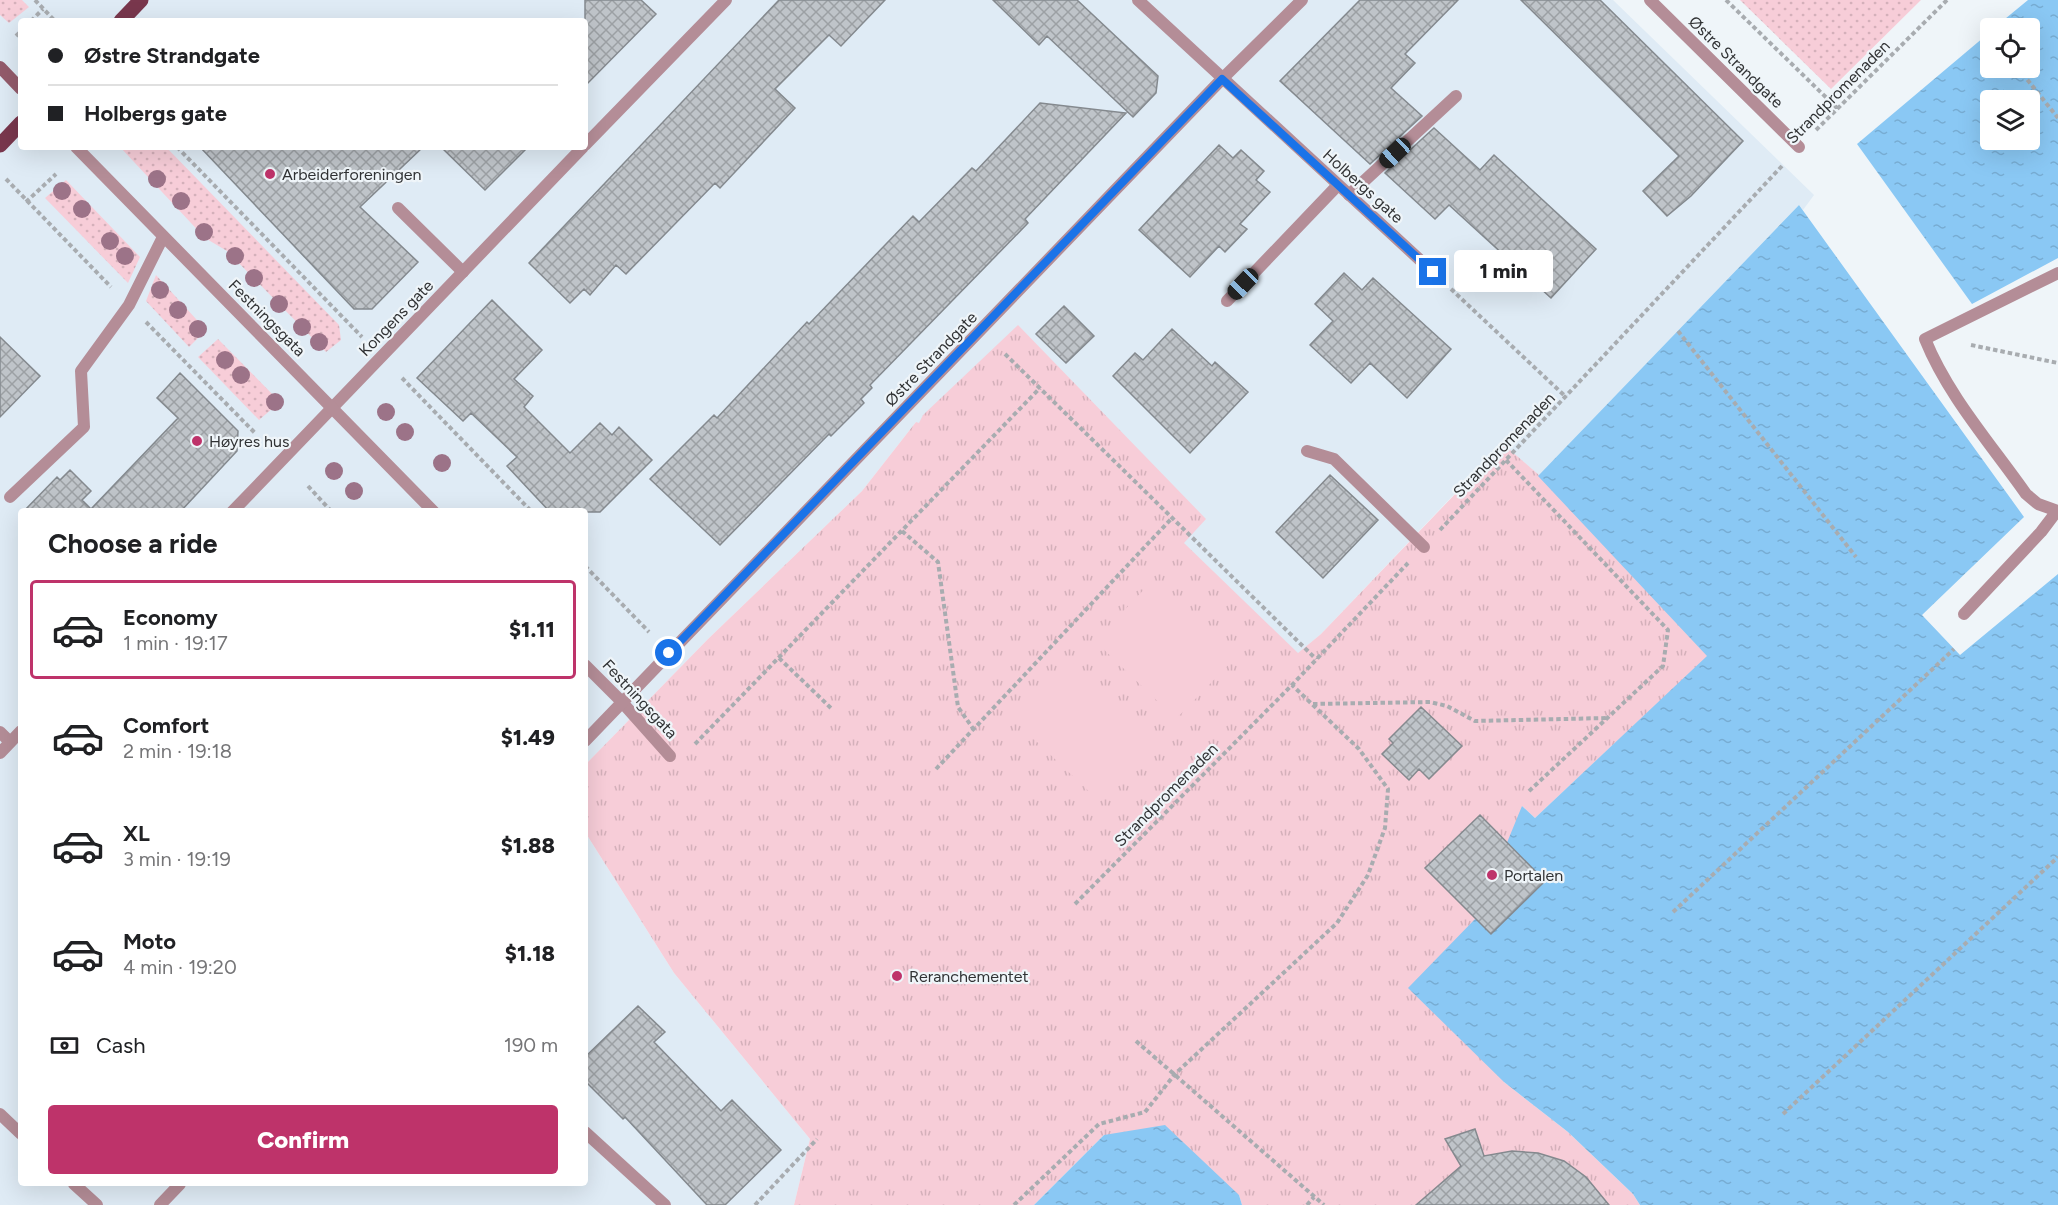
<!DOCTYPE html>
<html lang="en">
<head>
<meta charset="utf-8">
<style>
  body { margin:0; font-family:Figtree,sans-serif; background:#f2f2f2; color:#202124; height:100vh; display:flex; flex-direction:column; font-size:22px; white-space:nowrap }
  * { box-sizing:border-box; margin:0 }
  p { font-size:20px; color:#757577 }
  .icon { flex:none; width:33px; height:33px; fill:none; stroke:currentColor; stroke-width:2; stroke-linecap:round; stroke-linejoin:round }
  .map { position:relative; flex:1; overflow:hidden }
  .panel { position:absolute; left:18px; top:508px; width:570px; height:678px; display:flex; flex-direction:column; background:#fff; border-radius:6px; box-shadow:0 6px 24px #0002 }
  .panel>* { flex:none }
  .guide { position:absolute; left:18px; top:18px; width:570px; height:132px; border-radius:6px; box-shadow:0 6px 24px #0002; display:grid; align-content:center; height:132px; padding:0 30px; background:#fff }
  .tools { position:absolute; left:1980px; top:18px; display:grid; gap:12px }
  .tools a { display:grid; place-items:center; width:60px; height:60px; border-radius:6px; background:#fff; box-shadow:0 6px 24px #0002; font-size:30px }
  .end { position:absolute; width:27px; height:27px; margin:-14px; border:8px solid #1a73e8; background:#fff; box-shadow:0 0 0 3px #fff }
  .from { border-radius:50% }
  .bubble { position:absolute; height:42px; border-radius:6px; background:#fff; box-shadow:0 6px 24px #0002; font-size:20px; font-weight:800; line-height:42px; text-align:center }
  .car { position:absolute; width:18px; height:36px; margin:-18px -9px; border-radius:8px; box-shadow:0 0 4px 2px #0007; background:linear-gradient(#222 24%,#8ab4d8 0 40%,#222 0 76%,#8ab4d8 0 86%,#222 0) }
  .guide b { display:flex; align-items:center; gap:21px; height:57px; font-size:22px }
  .guide b+b { border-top:2px solid #e0e0e0 }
  .guide i { width:15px; height:15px; background:#202124 }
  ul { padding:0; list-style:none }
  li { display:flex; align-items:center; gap:18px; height:99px; margin:0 12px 9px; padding:0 18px; border:3px solid transparent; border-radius:6px }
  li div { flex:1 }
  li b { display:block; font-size:22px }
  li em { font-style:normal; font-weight:800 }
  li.selected { border-color:#be336a }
  li>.icon { width:54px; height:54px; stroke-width:1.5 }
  h2 { padding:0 30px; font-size:27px; line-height:72px }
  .pay { display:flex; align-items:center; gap:15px; height:66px; padding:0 30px; font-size:22px }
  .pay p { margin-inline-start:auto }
  .primary-button { display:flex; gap:12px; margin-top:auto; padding:12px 30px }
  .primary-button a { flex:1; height:69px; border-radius:6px; background:#be336a; color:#fff; font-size:24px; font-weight:800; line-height:69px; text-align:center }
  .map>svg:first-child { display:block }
  .built { fill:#dfebf5; fill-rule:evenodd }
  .grass { fill:url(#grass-dots) }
  .park { fill:url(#park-tufts) }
  .pitch { fill:#f7cdd8 }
  .water { fill:url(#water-ripples); fill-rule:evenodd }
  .building { fill:url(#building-cross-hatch); stroke:#84898e; stroke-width:1.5 }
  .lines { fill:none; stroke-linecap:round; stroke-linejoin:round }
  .path { stroke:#a8acb0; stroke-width:4; stroke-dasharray:4.5 3; stroke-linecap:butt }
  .service { stroke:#b48d97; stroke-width:12 }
  .pedestrian { stroke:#b48d97; stroke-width:12 }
  .minor { stroke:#b48d97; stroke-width:12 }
  .tertiary { stroke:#b48d97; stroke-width:12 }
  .secondary { stroke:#935b6b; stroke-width:12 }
  .primary { stroke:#79374d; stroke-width:15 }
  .tree { fill:#9c7388 }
  .route { stroke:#1a73e8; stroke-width:8 }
  .poi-dot { fill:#be336a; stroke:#eff5f9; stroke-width:2 }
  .labels { text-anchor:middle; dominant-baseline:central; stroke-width:4.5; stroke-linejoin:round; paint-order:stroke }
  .street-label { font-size:16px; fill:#303234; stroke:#eff5f9 }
  .poi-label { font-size:16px; fill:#303234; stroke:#eff5f9; text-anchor:start }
</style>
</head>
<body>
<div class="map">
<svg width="2058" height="1205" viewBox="0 0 2058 1205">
  <defs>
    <pattern id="grass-dots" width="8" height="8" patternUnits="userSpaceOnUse" patternTransform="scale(1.5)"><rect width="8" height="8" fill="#f7cdd8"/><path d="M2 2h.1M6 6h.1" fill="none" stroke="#d4b0ba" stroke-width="1.8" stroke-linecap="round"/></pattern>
    <pattern id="park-tufts" width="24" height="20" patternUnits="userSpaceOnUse" patternTransform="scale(1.5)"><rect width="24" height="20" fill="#f7cdd8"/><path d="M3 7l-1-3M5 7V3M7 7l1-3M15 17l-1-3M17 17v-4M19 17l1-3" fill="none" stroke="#d4b0ba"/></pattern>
    <pattern id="water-ripples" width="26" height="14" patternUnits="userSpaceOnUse" patternTransform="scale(1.5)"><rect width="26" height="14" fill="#8ac8f4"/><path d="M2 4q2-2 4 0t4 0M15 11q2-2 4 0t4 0" fill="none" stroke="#77acd2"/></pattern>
    <pattern id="building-cross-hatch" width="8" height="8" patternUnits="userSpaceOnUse" patternTransform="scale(1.5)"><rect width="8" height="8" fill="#bfc4c9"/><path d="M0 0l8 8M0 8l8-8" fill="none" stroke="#9ca0a4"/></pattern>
  </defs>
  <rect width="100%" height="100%" fill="#eff5f9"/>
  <!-- built -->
  <path class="built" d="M0,0H1613L1814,195L1803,210L1799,205L1539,475L1502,444L1321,634L1089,829L916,422L862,491L708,639L585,765V512H21V1184H585V832L674,973L810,1139L794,1205H0ZM21,21H585V147H21Z"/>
  <!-- grass -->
  <path class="grass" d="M0,0H22L29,7L9,23L0,15Z
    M1740,0H1921L1831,89Z
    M120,147H166L339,325L341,340L326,352L227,251L205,238Z
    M66,180L140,257L128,283L45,198Z
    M156,275L206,330L189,347L146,301Z
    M218,339L280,402L259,420L198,357Z"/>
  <!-- park -->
  <path class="park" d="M1018,325L1206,519L1184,543L1298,653L1321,634L1503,444L1539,475L1708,656L1535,818L1522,806L1504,1082L1568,1132L1633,1194L1640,1205H1242L1239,1195L1104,1135L1034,1205H794L810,1139L674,973L585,832V765L708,639L862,491L916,422L919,423L923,415Z"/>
  <!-- pitch -->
  <path class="pitch" d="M1152,581L1234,659L1176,719L1095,641Z
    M1074,663L1155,741L1098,800L1016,722Z"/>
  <!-- water -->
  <path class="water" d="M2028,0H2058V258L1972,304L1857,144L1990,32V68H2030V28H1994ZM1990,100H2030V140H1990Z
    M1799,205L2024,517L1922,615L1960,655L2058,574V1205H1640L1633,1194L1568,1132L1504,1082L1408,988L1476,918L1522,806L1535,818L1707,656L1538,476Z
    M1165,1125L1239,1195L1242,1205H1034L1104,1135Z"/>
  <!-- building -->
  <path class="building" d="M585,0H641L656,14L585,86Z
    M779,0H885L841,46L829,35L775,89L795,108L720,188L715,183L626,274L616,265L590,295L584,289L570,303L529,263Z
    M993,0H1077L1158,76L1156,93L1133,117L1047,36L1039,45Z
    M1360,0H1458L1405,54L1415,63L1391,88L1422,116L1370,164L1280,81Z
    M1521,0H1600L1743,141L1691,196L1667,216L1643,191L1679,156Z
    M1040,103L1126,113L1025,219L1028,223L870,385L872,388L861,399L864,403L831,436L829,434L720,545L650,479L714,415L717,418L807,322L809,324L913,216L919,222L972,168L976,171Z
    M1434,128L1480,170L1494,155L1596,249L1551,298L1449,205L1435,219L1385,173Z
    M1219,145L1233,158L1241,150L1264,171L1256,180L1270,192L1240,224L1247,229L1225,252L1219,246L1190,277L1139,230Z
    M200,147H423L360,207L418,262L372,309H354Z
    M441,147H528L485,190Z
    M1344,273L1362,290L1373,278L1451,349L1407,398L1370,363L1351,383L1310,345L1333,321L1315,304Z
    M492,300L542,350L514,379L533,396L524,407L570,453L600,423L612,435L619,427L652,460L600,512H550L507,466L517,457L471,413L463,421L417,378Z
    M1064,306L1094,336L1066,363L1036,334Z
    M1172,329L1212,366L1215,362L1248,392L1190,453L1113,376L1135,353L1143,360Z
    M0,337L40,376L0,417Z
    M180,373L238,431L237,451L180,512H23L57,477L60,480L70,470L91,491L82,500L91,509L178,418L157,398Z
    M1330,475L1378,520L1323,578L1276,532Z
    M1421,707L1462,746L1429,779L1419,769L1409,780L1382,754L1393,743L1389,739Z
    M1480,815L1545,881L1491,934L1425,868Z
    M638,1006L665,1032L654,1042L721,1111L732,1100L781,1150L725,1205H707L625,1117L623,1119L585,1081V1057Z
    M1475,1129L1484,1156L1512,1151L1538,1153L1564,1161L1586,1177L1609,1205H1416L1461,1166L1445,1139Z"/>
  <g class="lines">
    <!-- path -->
    <path class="path" d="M35,0L55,21
      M1726,0L1838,109
      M31,21L43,9
      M1990,32V33
      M16,36L21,31
      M2018,68L2058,118
      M1816,130L1947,0
      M177,147L362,337
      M6,179L111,287
      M26,202L56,174
      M1451,289L1566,397
      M146,322L255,433
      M1678,331L1856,557
      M1971,345L2058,363
      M1005,354L1316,659
      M402,378L532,512
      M1506,460L1668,630L1663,666L1527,793
      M308,486L332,512
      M1440,530L1782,166
      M902,531L938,562L958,707L974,730
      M585,566L649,632
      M779,658L833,710
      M1313,704L1430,702L1447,706L1475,721L1607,718
      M695,744L1040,388
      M936,769L1172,518
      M1075,904L1292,685L1408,563
      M1673,912L1954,649
      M1136,1041L1324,1205
      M1783,1114L2058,857
      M755,1205L817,1139
      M1014,1205L1099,1124L1145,1112L1175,1074L1337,923L1368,875L1385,828L1388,789L1359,749L1292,685
      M1307,1205L1314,1197"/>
    <!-- service -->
    <path class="service" d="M1349,195L1456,96
      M398,208L463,272
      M2058,273L1925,339C1948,396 1991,444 2026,494L2038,504L2058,511
      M1227,301L1338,185
      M1307,451L1334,459L1424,547
      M10,497L84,427L81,371L129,305L163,237
      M1964,614L2041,532L2057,511
      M0,732L10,742
      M585,1132L665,1205"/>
    <!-- pedestrian -->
    <path class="pedestrian" d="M621,701L670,756"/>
    <!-- minor -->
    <path class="minor" d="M1138,0L1433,272
      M1650,0L1799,147
      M585,145L726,0
      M232,512L583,147
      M0,753L21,731
      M0,1114L21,1134
      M74,1184L97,1205"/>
    <!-- tertiary -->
    <path class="tertiary" d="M76,147L434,512
      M585,665L621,701
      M585,741L1222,79L1302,0
      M160,1205L180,1184"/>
    <!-- secondary -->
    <path class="secondary" d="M0,67L21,89"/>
    <!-- primary -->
    <path class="primary" d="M121,21L141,0
      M0,145L21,123"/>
  </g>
  <!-- trees -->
  <g class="tree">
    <circle cx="157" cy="179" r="9"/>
    <circle cx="62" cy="191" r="9"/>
    <circle cx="181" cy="201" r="9"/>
    <circle cx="82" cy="209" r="9"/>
    <circle cx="204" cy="232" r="9"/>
    <circle cx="110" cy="241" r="9"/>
    <circle cx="125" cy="256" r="9"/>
    <circle cx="235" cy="256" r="9"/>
    <circle cx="254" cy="278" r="9"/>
    <circle cx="160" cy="290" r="9"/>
    <circle cx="279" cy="304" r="9"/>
    <circle cx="178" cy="310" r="9"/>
    <circle cx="302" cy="327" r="9"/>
    <circle cx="198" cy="329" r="9"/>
    <circle cx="319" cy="342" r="9"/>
    <circle cx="225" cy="360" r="9"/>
    <circle cx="241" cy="375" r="9"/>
    <circle cx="275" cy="402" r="9"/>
    <circle cx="386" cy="412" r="9"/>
    <circle cx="405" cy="432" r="9"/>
    <circle cx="442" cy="463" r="9"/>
    <circle cx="334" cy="471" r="9"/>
    <circle cx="354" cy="491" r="9"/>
  </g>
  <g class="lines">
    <!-- route -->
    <path class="route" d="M669,653L1222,79L1433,272"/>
  </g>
  <!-- markers -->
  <g class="poi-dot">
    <circle cx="270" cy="174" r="6"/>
    <circle cx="197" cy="441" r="6"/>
    <circle cx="1492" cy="875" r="6"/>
    <circle cx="897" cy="976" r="6"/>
  </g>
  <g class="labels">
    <!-- street labels -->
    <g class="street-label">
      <text transform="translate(1736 62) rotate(44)">Østre Strandgate</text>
      <text transform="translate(1838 92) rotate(-45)">Strandpromenaden</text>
      <text transform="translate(1363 186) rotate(42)">Holbergs gate</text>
      <text transform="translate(267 318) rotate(45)">Festningsgata</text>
      <text transform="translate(396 318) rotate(-46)">Kongens gate</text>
      <text transform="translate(931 359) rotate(-46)">Østre Strandgate</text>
      <text transform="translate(1504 445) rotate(-46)">Strandpromenaden</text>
      <text transform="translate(640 699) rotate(47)">Festningsgata</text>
      <text transform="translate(1166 795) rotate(-45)">Strandpromenaden</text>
    </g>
    <!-- poi labels -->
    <g class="poi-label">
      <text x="282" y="174">Arbeiderforeningen</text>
      <text x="209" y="441">Høyres hus</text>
      <text x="1504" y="875">Portalen</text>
      <text x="909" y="976">Reranchementet</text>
    </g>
  </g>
</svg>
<div class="tools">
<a><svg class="icon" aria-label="locate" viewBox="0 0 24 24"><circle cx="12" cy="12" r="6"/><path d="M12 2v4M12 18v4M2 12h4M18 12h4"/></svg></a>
<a><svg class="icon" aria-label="layers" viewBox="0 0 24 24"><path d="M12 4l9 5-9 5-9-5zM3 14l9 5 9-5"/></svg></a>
</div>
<i class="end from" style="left:669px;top:653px"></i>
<i class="end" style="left:1433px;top:272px"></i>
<div class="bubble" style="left:1454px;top:250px;width:99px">1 min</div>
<i class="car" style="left:1395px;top:153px;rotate:227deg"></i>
<i class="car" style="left:1243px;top:284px;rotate:224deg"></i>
<div class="guide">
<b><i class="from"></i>Østre Strandgate</b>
<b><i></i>Holbergs gate</b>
</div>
<section class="panel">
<h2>Choose a ride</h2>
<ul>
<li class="selected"><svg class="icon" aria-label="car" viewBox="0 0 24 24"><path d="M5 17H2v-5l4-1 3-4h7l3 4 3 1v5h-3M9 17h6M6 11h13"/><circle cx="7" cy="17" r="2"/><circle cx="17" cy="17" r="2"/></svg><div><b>Economy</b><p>1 min · 19:17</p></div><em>$1.11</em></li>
<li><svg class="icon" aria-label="car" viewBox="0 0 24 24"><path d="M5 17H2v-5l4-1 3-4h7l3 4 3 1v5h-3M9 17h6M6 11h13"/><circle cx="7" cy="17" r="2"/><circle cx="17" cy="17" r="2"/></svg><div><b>Comfort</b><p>2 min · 19:18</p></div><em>$1.49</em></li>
<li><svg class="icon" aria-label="car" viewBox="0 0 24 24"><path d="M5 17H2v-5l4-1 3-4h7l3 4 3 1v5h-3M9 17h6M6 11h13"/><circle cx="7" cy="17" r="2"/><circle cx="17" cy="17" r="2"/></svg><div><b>XL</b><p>3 min · 19:19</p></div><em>$1.88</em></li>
<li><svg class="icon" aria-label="car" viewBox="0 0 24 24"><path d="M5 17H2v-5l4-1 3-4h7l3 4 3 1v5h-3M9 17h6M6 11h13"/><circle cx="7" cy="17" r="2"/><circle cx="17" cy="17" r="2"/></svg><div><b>Moto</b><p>4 min · 19:20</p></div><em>$1.18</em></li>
</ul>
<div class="pay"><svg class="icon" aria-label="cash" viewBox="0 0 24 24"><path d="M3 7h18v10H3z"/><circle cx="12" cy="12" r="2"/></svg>Cash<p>190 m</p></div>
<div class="primary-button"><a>Confirm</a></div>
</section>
</div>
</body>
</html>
